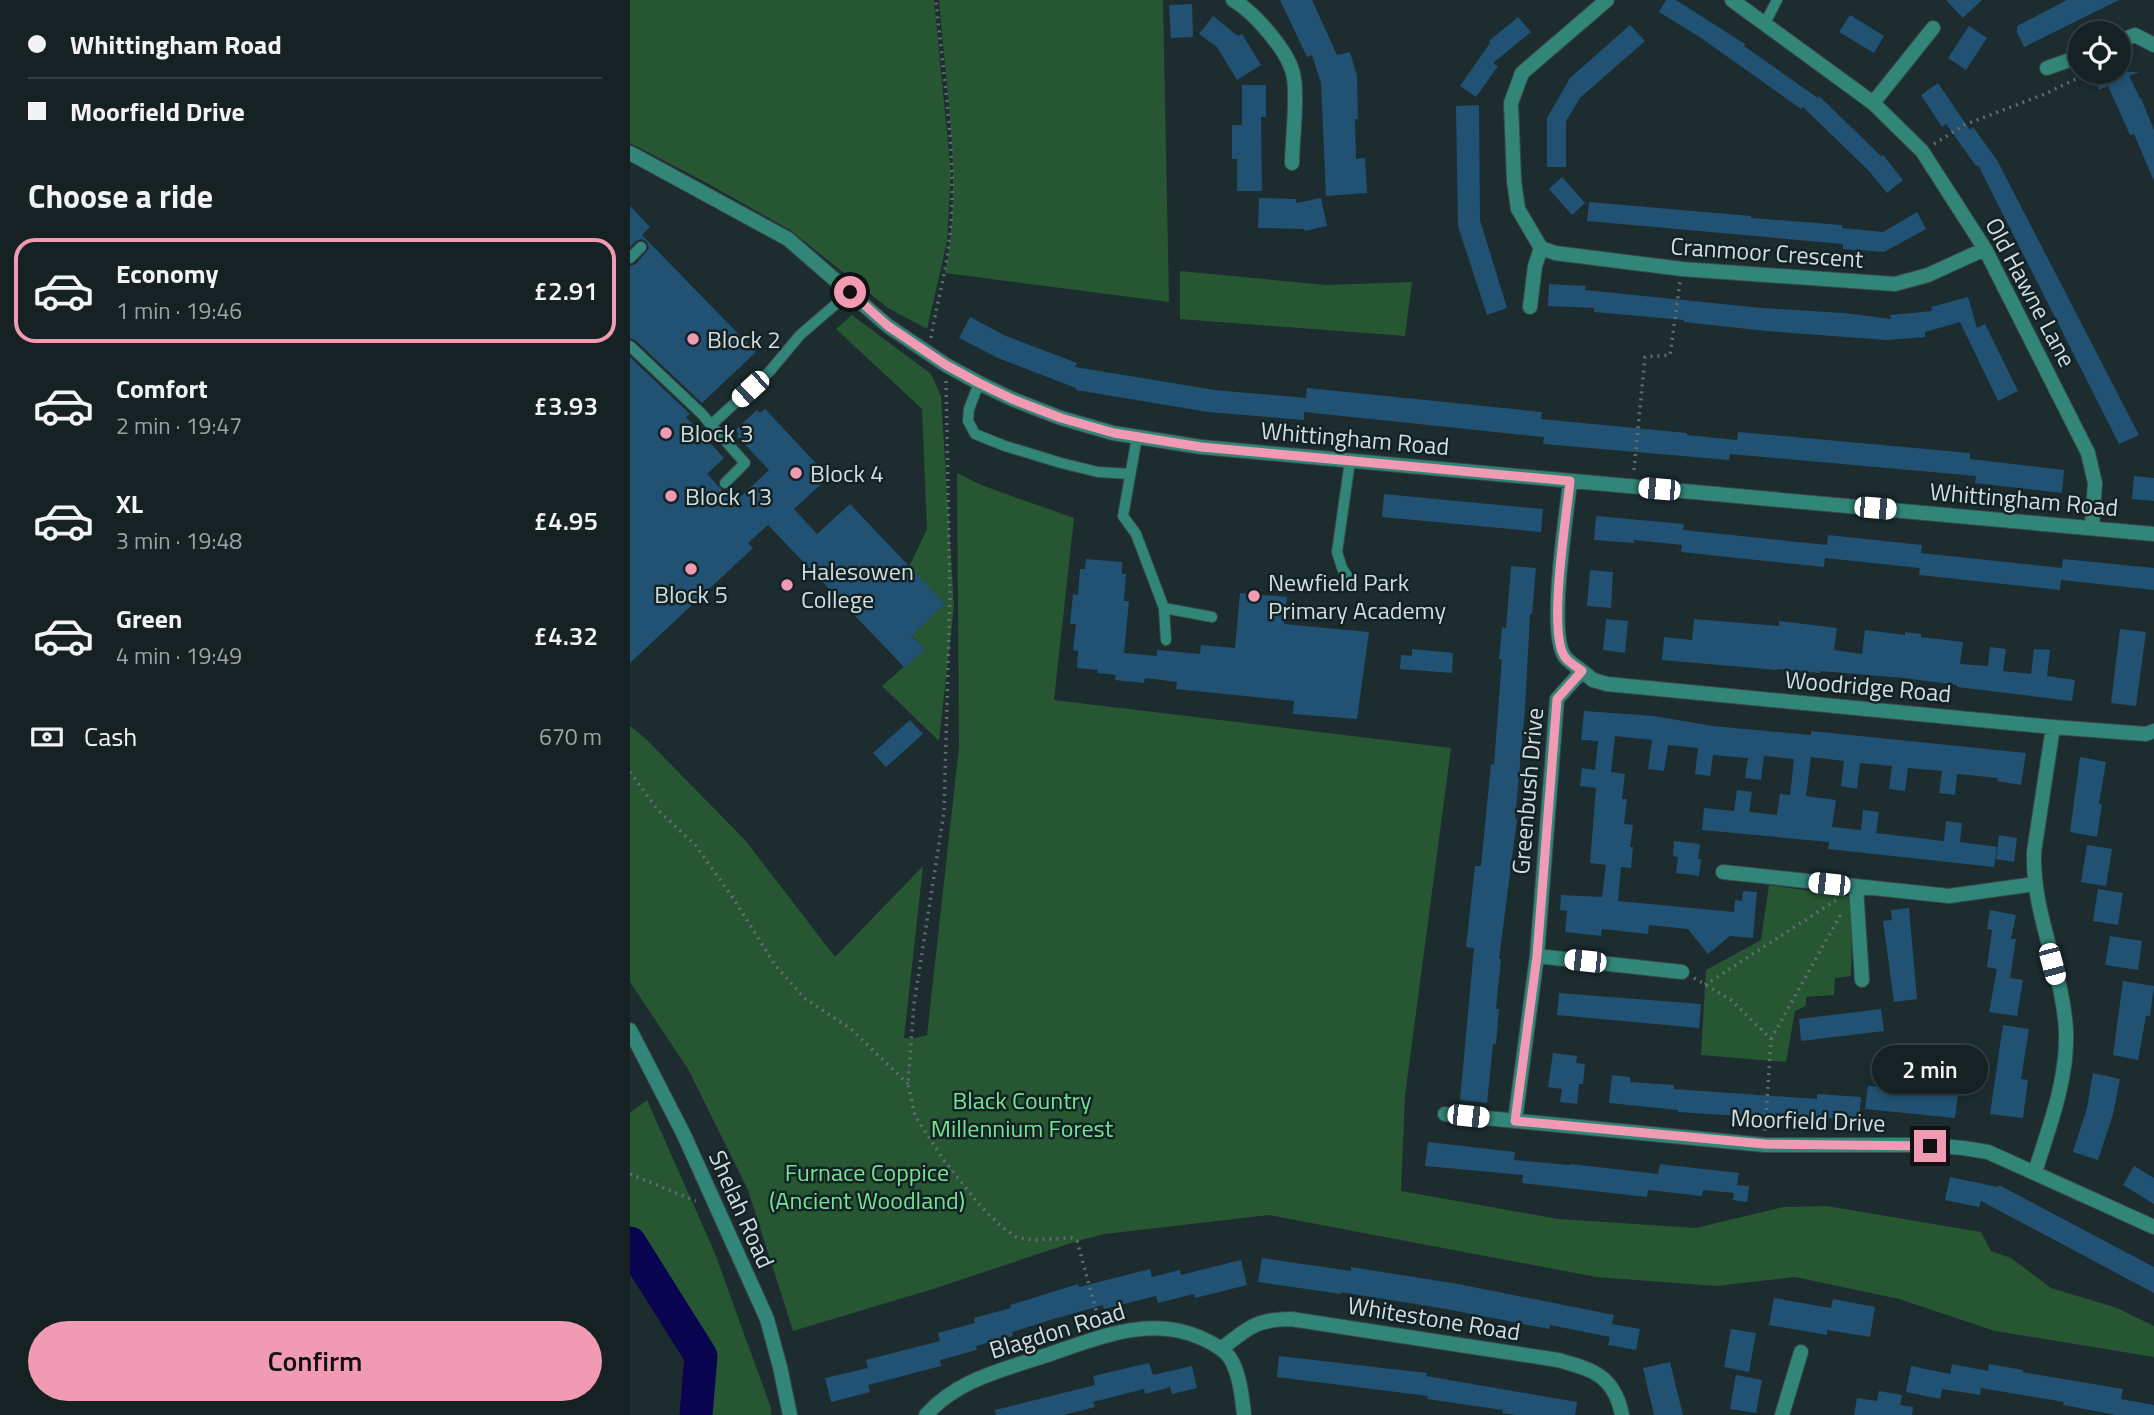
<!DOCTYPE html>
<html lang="en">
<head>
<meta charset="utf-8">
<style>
  body { margin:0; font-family:"Titillium Web",sans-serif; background:#1e292b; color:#f1f3f6; height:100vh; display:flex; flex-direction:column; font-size:26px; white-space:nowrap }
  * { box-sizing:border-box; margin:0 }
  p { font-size:23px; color:#9da3a6 }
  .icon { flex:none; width:38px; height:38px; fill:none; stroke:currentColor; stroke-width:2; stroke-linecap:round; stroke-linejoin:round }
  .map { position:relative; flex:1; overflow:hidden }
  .panel { display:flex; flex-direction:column; background:#152123; width:630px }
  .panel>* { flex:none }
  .banner { display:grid; align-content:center; height:154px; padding:0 28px; background:#152123 }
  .buttons { position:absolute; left:1438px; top:21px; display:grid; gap:14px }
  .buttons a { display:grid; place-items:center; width:63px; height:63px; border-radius:50%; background:#152123; box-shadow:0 4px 10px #0003,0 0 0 2px #343e41; font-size:35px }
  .end { position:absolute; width:32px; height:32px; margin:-16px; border:9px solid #f19ab3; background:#111; box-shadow:0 0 0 4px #111 }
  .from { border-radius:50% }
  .bubble { position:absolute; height:49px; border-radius:24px; background:#152123; box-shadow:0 4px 10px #0003,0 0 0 2px #343e41; font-size:23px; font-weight:600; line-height:49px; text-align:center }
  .car { position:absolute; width:21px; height:42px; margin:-21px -10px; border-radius:9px; box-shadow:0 0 5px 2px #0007; background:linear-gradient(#fff 24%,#345 0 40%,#fff 0 76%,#345 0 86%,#fff 0) }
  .banner b { display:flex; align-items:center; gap:24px; height:66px; font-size:26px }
  .banner b+b { border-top:2px solid #343e41 }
  .banner i { width:18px; height:18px; background:#f1f3f6 }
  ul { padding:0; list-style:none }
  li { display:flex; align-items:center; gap:21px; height:105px; margin:0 14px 10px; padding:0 14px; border:4px solid transparent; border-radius:21px }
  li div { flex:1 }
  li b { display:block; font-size:26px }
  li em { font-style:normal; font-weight:600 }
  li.selected { border-color:#f19ab3 }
  li>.icon { width:63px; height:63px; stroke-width:1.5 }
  h2 { padding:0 28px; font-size:32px; line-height:84px }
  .pay { display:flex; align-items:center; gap:18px; height:77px; padding:0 28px; font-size:26px }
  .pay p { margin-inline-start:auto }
  .action { display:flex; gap:14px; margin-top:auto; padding:14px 28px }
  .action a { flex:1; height:80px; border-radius:42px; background:#f19ab3; color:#111; font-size:28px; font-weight:600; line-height:80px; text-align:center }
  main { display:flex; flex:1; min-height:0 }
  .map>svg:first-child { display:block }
  .green { fill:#275633 }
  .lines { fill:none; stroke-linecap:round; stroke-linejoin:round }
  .river { stroke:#090450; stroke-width:33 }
  .building { fill:#215273 }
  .service-casing { stroke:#39484b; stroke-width:12 }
  .minor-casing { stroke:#39484b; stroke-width:16 }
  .path { stroke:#606e70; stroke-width:3.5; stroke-dasharray:2 5; stroke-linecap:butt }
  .service { stroke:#328678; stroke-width:10 }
  .minor { stroke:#328678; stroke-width:14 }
  .route { stroke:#f19ab3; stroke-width:9 }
  .poi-dot { fill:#f19ab3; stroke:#132225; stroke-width:2.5 }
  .labels { text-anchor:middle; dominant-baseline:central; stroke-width:5; stroke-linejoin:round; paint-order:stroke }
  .street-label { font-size:24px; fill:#d3ddde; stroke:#132225 }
  .poi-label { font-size:24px; fill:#d3ddde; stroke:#132225; text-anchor:start }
  .park-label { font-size:24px; fill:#75e490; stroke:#132225 }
</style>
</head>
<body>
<main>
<section class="panel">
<div class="banner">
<b><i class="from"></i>Whittingham Road</b>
<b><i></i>Moorfield Drive</b>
</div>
<h2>Choose a ride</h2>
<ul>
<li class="selected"><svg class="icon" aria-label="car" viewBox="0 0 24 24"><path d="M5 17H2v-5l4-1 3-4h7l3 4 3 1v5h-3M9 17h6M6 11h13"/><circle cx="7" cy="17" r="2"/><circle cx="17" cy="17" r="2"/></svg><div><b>Economy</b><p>1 min · 19:46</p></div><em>£2.91</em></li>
<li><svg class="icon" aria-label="car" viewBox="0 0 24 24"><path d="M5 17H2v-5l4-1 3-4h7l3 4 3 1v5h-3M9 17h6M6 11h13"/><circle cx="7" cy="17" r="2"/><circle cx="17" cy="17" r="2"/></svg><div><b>Comfort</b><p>2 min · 19:47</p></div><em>£3.93</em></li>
<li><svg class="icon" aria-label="car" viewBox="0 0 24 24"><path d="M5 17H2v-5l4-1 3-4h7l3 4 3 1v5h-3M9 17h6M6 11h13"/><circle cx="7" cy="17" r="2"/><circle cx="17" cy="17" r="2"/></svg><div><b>XL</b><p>3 min · 19:48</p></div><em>£4.95</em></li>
<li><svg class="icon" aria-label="car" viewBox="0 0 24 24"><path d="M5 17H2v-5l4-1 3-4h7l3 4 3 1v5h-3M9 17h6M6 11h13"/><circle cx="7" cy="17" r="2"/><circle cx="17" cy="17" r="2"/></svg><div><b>Green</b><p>4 min · 19:49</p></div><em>£4.32</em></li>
</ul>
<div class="pay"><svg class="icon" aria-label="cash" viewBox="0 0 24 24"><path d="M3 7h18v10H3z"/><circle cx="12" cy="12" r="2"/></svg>Cash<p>670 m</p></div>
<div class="action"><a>Confirm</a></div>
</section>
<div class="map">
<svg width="1524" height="1415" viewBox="0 0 1524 1415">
  <rect width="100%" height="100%" fill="#1c2c2f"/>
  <!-- green -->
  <path class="green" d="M0,0H304L321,173L317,242L297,329L258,308L160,230L73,181L0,143Z
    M309,0H533L539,302L315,273C333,183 316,90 309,0Z
    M550,271L696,285L782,282L775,336L550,319Z
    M222,315L301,374L311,396L324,606L309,741L252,686L294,649L280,634L279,567L297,529L292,409L206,329Z
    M327,473L351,485L444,518L424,700L821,748L775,1096L771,1191L929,1219L1066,1228L1153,1207L1197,1206L1351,1232L1361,1251L1381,1258L1421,1288L1487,1308L1524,1326V1357L1365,1331L1269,1299L1165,1277L1086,1286L966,1277L639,1215L475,1234L447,1241L303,1289L163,1331L118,1190L58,1069L0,982V726L16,739L115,840L205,957L293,866L274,1038L282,1039L297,1035L329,747Z
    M1139,885L1223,897L1221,976L1205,978L1204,995L1176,997V1006L1165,1011L1156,1062L1071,1055L1076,970L1131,940Z
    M17,1100L84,1251L141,1408V1415H66L71,1356L0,1243V1113Z"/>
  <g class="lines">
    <!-- river -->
    <path class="river" d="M0,1243L71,1356L66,1415"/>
  </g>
  <!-- building -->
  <path class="building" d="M650,0H682L707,55L720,52L727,76L728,119H725L726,159L735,158L737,193L696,196L691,83L682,55L677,57Z
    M1036,0H1046L1115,44L1114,46L1188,98L1189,96L1251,156L1253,155L1273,180L1257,193L1239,171L1173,107L1171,109L1071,38L1029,12Z
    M1316,0H1352L1333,18Z
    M1437,0H1489L1394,47L1387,32V26Z
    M562,4L563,37L541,38L539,5Z
    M1220,15L1254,36L1244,53L1209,32Z
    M583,16L608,36L612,34L631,65L607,80L587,47L569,34Z
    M888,17L901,32L863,63L868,66L846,97L830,86L860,43L859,41Z
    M1000,25L1015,41L950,98L936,121V167H917V118L940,78Z
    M1339,26L1357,38L1336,70L1318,58Z
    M1471,72H1509L1499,76L1510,98H1511L1524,130V181L1504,134L1500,135L1478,86L1469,90L1463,75Z
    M1308,83L1340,130L1343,127L1367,160L1509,435L1489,444L1348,165L1346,166L1316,124L1312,127L1291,95Z
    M612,85H636V117H631L632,191H607V159H602V125H612Z
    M849,105L850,220L877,308L857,315L828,226L826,106Z
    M932,177L955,203L942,215L919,189Z
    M629,198L666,199V203L691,198L697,226L675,231L674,229L628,228Z
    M959,202L1121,216V218L1212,225V228L1253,232L1287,212L1296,229L1254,252L1213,249V244L957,221Z
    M0,206L20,227L12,235L126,352L72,403L5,340L0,338V266L6,264L19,248L17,242L12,239L6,241L0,247Z
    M919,284L956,286L955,290L1131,308L1214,313L1261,319L1260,315L1302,311L1301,307L1338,297L1347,328L1355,324L1388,391L1368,401L1330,322L1295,332V337L1257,340L1136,331L1054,322V320L964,312V308L918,306Z
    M340,317L376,336L447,363L445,367L584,390L676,398L677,388L912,412L911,419L1057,433V435L1107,440L1108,432L1340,453V459L1434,470L1432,493L1345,483L1346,476L1100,454L1099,460L913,444L914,437L674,412V420L578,412L446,390V388L368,358L329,338Z
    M0,357L60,414L56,417L94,458L77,474L104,503L139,470L107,436L109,434L105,430L127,410L130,413L135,409L199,477L164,509L187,534L220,504L315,604L281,636L295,649L275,668L138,525L118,543L123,548L0,663Z
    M1504,476L1524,478V501L1502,499Z
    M754,494L913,509L911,532L752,517Z
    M966,516L1054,524L1053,530L1197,545L1198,535L1292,545L1291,553L1432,568L1433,559L1524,568V590L1431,580L1430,590L1289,575L1290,568L1195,558L1196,548L1194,567L1051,552L1052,545L1004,540V543L964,540Z
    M456,559L492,562V574H496L494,601H499L494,653L527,656V650L570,654L571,645L605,648L610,593L657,597L654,624L739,632L727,719L663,714L664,701L546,689L547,682L515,678L514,683L485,680L486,675L467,673L468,670L447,668L448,651L443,650L446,624H440L443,594L448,595L450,569H455Z
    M881,566L906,568L902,614H900L895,709L885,819H887L869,959H871L866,1009H869L866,1044H863L857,1103L830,1100L844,948L836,947L845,866H851L861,764L864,765L872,659H869L872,627L876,628Z
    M960,570L983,572L981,608L957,606Z
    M976,619L998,621L995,653L973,650Z
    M1064,619L1149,626V621L1207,628L1204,650L1232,654L1235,630L1275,635V632L1291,634V637L1333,642L1330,664L1358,666L1360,647L1376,649L1373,671L1401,674L1404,649L1420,650L1417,676L1445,680L1442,701L1327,687V685L1274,678L1190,671V673L1147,669V670L1032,660L1034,637L1062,640Z
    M1490,629L1516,632L1506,706L1481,703Z
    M782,649L823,653L822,673L770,669L771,655L782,656Z
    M954,711L1024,716L1083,726L1181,735V731L1396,753L1391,785L1367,781L1368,778L1327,774L1325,795L1309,793L1312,771L1278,768L1275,791L1259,789L1262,766L1230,763L1227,789L1211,786L1214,761L1181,757L1176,796L1206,800L1202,827L1231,830L1233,810L1249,812L1246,833L1314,841L1316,821L1332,823L1330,842L1367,847L1364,867L1198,849L1199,842L1072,830L1074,808L1104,811L1107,790L1122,792L1119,812L1147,815L1150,794L1160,795L1164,759L1134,756L1131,780L1115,778L1118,758L1083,755L1080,776L1065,774L1068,748L1038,745L1034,771L1018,769L1022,740L985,736L981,772L995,774L992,799H997L994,824L1003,825L1000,847H1003L1001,868L991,867L988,901L1104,912L1105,900L1112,901L1113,891L1127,892L1123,938L1100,936L1078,954L1058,929L1019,925L1018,934L972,929L971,936L935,932L937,911L930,910L931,895L972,897L976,865L960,863L966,788L950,786L952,768L965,770L968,741L951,740Z
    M280,720L293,734L256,767L243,753Z
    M1450,757L1476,762L1469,804H1472L1467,837L1440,832Z
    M1369,835L1387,838L1384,862L1366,859Z
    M1044,841L1070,844L1068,859H1071L1069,876L1046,873L1048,857L1043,856Z
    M1457,845L1482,849L1476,886L1451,882Z
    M1468,889L1493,893L1488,925L1463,921Z
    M1279,908L1287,999L1264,1002L1253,921L1262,920L1261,910Z
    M1360,910L1386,915L1381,939H1386L1380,978L1393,980L1387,1016L1359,1012L1367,969L1357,967L1362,930L1357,929Z
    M1480,936L1512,941L1508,970L1475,965Z
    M1493,981L1524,986L1520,1016H1516L1508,1060L1483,1055Z
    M929,993L1071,1004L1069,1028L927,1015Z
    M1251,1009L1254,1031L1171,1041L1169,1019Z
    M1373,1025L1399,1029L1391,1079L1398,1080L1393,1118L1360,1114Z
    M923,1053L947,1056L946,1063L955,1064L953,1084H949L947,1104L930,1102L932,1089L918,1087Z
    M1463,1073L1490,1079L1483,1114L1468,1160L1443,1152L1457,1108Z
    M982,1075L1000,1077V1082L1044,1085V1089L1187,1099V1094L1231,1097L1229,1120L1179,1117V1122L1144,1118L1048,1112V1110L979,1103Z
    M1238,1086L1328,1094L1325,1118L1235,1109Z
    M798,1142L885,1152L884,1160L940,1165L941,1164L1028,1174L1030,1164L1109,1173L1107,1185L1119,1186L1117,1202L1103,1200L1104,1193L1073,1190L1072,1196L1018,1190L1017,1197L892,1183L893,1175L795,1166Z
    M1504,1166L1524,1178V1204L1493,1185Z
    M1320,1177L1368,1187L1369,1185L1524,1267V1293L1351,1201L1349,1207L1315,1200Z
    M632,1258L721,1271V1267L828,1284L984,1315L982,1324L1010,1329L1006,1350L978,1345L980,1337L920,1325L919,1329L816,1309L711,1292V1294L628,1282Z
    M611,1260L617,1285L565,1298L564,1294L528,1303L526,1296L474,1309L473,1305L427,1318L382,1332L383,1336L346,1346L347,1350L310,1360L311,1366L238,1385L240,1392L201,1402L195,1378L238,1368L236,1360L310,1341L308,1333L345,1323L344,1318L381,1308L380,1305L448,1284L449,1287L520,1269L522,1277L550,1270L551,1275Z
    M1144,1298L1201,1308L1203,1299L1245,1307L1240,1337L1197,1330V1335L1139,1325Z
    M1101,1329L1126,1333L1119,1372L1094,1367Z
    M649,1356L797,1373L796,1376L947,1402L945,1415H885L872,1413L873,1410L797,1399L798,1396L647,1377Z
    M1040,1362L1053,1415H1024L1013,1368Z
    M519,1363L523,1375L562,1366L567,1388L542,1394L540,1387L515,1394L514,1389L463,1402L465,1407L433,1415H366L365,1410L465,1385L463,1376Z
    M1322,1364L1358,1371L1359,1364L1393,1370L1392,1372L1493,1389L1491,1399L1524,1405V1415H1486L1433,1405L1434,1402L1351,1388L1350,1395L1312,1389L1310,1399L1276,1392L1281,1366L1320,1374Z
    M1106,1375L1132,1380L1126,1413L1100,1409Z
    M1249,1391L1272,1395L1270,1405L1283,1407L1282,1415H1224L1227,1398L1247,1401Z"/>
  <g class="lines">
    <!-- service casing -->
    <g class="service-casing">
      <path id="service" d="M1135,23L1147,0
        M0,258L11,247
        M0,346L72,414L81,425
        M349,383L339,409L338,421L345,434L375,446L431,463L468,472L500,474
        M507,437L493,516L506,534L534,608L536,640
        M720,461L707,552L712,568L723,585
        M95,483L115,463L81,425L140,371L170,335L220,292
        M534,608L582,617"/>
    </g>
    <!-- minor casing -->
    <g class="minor-casing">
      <path id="minor" d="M603,0C624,12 655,48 662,70C669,89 662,142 662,163
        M977,0L892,73L881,103L884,181L888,209L911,248L925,253L1052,269L1265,284L1298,275L1355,249
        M1102,0L1243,103L1292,151L1355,249L1458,453L1465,483L1462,527
        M1489,41L1505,35L1524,45
        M1417,68L1451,56
        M1243,103L1303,28
        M0,153L158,239L258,326L316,365L349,383L382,399L431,418L483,433L571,447L1524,534
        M900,307L905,266L911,248
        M952,671L963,680L977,684L1423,727L1516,734L1524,731
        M1093,872L1319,896L1405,884
        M1226,887L1232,980
        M907,956L1052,972
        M0,1030L54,1135L137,1319L150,1367L160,1415
        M815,1114L1135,1145H1300L1333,1148L1358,1152L1524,1227
        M885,1121L907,956L927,699L952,671C947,667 939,662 935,657C917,633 937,514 940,481
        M1405,1172C1419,1127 1438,1079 1436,1031C1433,970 1402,915 1404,852L1423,727
        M591,1349C618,1328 626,1319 661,1319L928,1360C963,1370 984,1375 992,1415
        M296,1415C327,1380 372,1370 414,1356C465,1339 517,1315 569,1337C580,1342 593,1348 600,1358C610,1374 612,1397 614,1415
        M1152,1415L1171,1352"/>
    </g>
    <!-- path -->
    <path class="path" d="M1304,144L1334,125L1415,94L1460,72
      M301,338C306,306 316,274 319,242C329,166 313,77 306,0
      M316,381L320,595L314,812L284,1004L278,1084L285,1116L313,1159L351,1207L371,1226L386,1237L403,1240L442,1238L447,1241L469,1321
      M1004,470L1015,357L1040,355L1050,282
      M0,772L27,809L66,846L103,898L145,965L174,998L221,1029L278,1084
      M1064,978L1101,1000L1141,1039L1135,1132
      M1075,985L1206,900
      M1141,1039L1212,912
      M0,1174L66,1201"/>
    <!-- service -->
    <use href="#service" class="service"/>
    <!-- minor -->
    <use href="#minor" class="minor"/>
  </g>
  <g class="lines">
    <!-- route -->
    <path class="route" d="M220,292L258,326L316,365L349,383L382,399L431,418L484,433L571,447L940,481C937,514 917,633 935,657C938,662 947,667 952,671L927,699L907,956L885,1121L1135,1144L1300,1146"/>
  </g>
  <!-- markers -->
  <g class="poi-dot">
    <circle cx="63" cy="339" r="7"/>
    <circle cx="36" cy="433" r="7"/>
    <circle cx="166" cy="473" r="7"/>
    <circle cx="41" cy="496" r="7"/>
    <circle cx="61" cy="569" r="7"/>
    <circle cx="157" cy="585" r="7"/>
    <circle cx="624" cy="596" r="7"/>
  </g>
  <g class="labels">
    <!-- street labels -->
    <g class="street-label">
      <text transform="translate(1137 252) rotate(4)">Cranmoor Crescent</text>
      <text transform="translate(1401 292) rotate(62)">Old Hawne Lane</text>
      <text transform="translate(725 438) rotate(5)">Whittingham Road</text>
      <text transform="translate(1394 499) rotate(5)">Whittingham Road</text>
      <text transform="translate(1238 686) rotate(5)">Woodridge Road</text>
      <text transform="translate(897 791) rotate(-85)">Greenbush Drive</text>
      <text transform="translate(1178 1120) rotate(2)">Moorfield Drive</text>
      <text transform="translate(112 1209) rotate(66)">Shelah Road</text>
      <text transform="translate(804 1318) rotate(9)">Whitestone Road</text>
      <text transform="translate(427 1330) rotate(-17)">Blagdon Road</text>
    </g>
    <!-- poi labels -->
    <g class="poi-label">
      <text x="77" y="339">Block 2</text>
      <text x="50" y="433">Block 3</text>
      <text x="180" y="473">Block 4</text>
      <text x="55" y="496">Block 13</text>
      <text x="171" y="571">Halesowen<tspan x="171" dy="28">College</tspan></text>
      <text x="638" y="582">Newfield Park<tspan x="638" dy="28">Primary Academy</tspan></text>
      <text x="61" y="594" text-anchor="middle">Block 5</text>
    </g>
    <!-- park labels -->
    <g class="park-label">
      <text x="392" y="1100">Black Country<tspan x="392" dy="28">Millennium Forest</tspan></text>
      <text x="237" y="1172">Furnace Coppice<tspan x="237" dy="28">(Ancient Woodland)</tspan></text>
    </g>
  </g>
</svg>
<div class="buttons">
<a><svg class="icon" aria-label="locate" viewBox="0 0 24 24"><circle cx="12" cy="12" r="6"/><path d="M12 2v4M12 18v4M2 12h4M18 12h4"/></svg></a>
</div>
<i class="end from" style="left:220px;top:292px"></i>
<i class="end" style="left:1300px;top:1146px"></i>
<div class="bubble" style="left:1242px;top:1045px;width:116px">2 min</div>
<i class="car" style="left:120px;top:389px;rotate:227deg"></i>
<i class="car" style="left:1029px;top:489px;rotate:275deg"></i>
<i class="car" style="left:1245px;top:508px;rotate:95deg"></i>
<i class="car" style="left:1199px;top:884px;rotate:276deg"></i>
<i class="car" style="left:955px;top:961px;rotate:276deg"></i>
<i class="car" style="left:1422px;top:964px;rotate:165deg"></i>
<i class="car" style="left:838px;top:1116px;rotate:96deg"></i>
</div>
</main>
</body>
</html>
